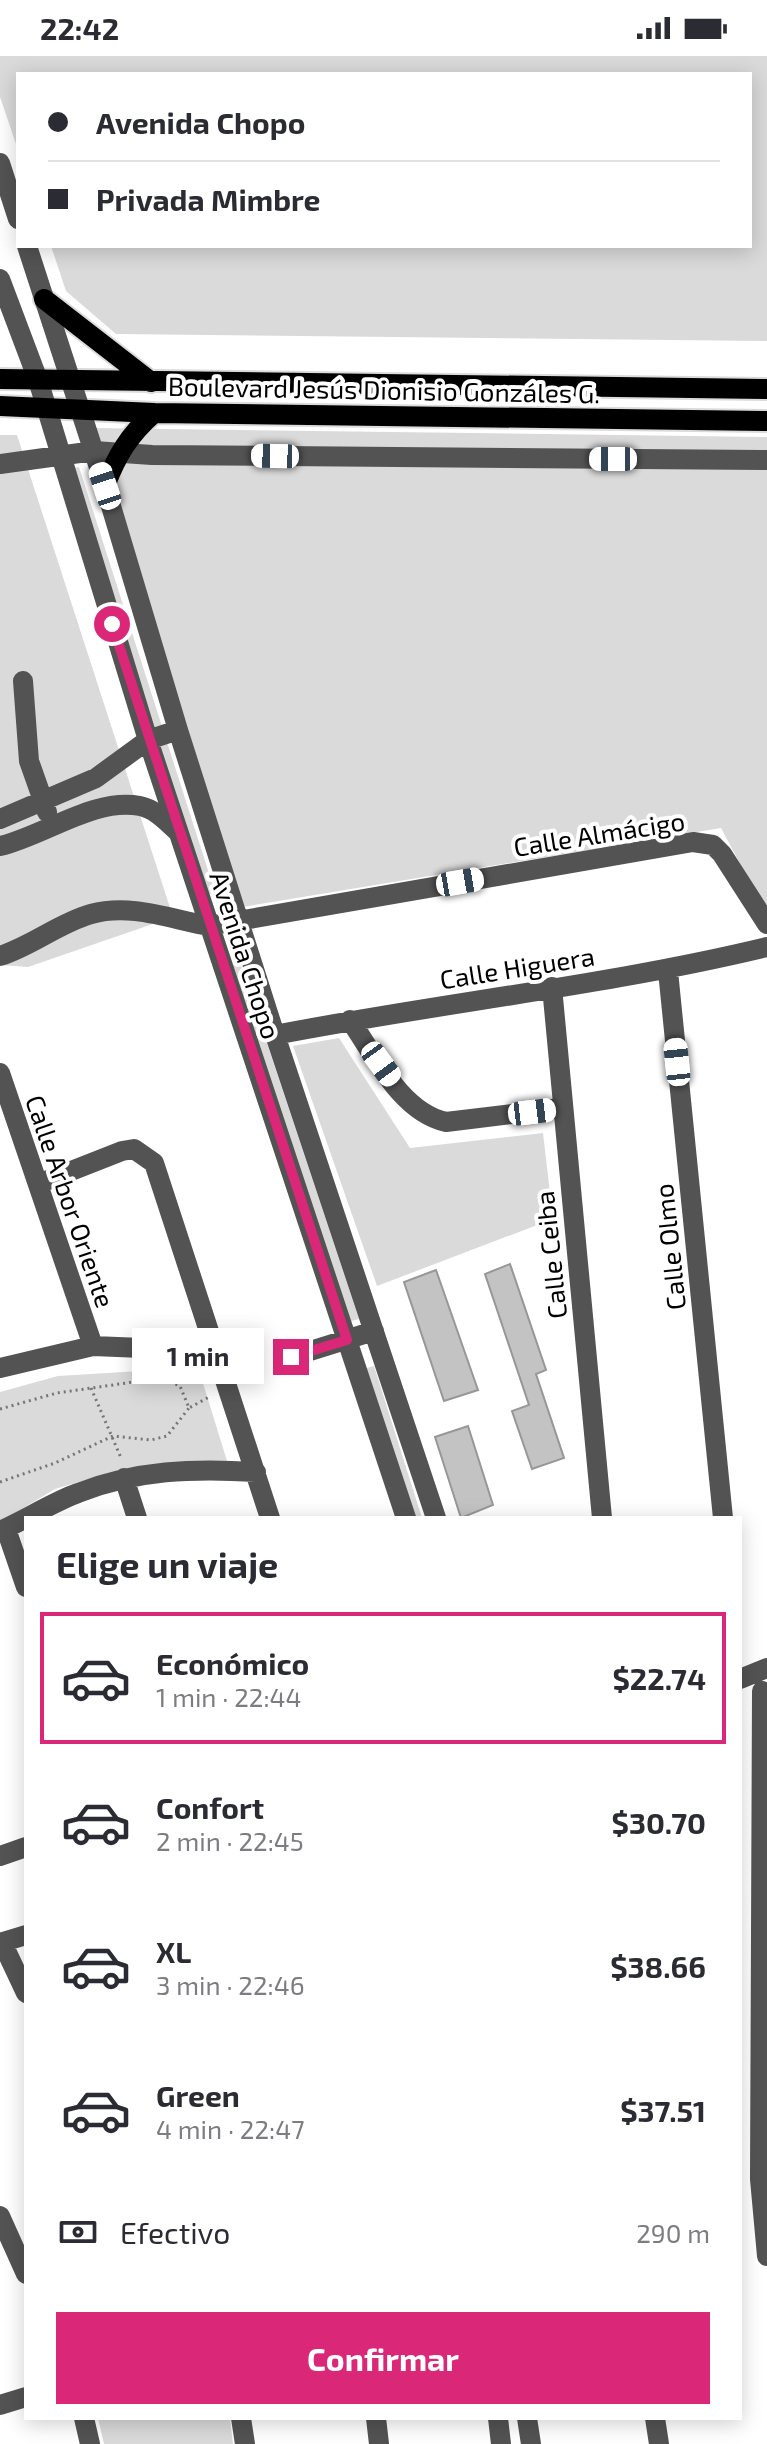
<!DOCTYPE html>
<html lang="es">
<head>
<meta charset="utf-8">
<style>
  body { margin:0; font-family:"Exo 2",sans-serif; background:#f7f7f7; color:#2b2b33; height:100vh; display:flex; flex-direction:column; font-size:30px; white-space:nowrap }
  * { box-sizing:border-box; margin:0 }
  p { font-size:26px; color:#7c7c81 }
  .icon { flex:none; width:44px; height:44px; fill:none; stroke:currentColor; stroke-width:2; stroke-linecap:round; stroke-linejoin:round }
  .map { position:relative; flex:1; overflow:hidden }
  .panel { position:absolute; left:24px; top:1460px; width:718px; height:904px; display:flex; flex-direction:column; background:#fff; border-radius:0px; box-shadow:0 4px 20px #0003 }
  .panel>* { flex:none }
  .top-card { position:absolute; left:16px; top:16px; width:736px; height:176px; border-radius:0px; box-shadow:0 4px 20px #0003; display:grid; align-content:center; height:176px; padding:0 32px; background:#fff }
  .end { position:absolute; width:36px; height:36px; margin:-18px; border:10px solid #db2777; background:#fff; box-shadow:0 0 0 4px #fff }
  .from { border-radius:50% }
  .bubble { position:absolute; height:56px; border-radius:0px; background:#fff; box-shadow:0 4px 20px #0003; font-size:26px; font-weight:700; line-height:56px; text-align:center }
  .car { position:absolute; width:24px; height:48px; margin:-24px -12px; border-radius:10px; box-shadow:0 0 6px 2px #0007; background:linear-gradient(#fff 24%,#345 0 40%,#fff 0 76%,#345 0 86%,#fff 0) }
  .top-card b { display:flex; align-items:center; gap:28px; height:76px; font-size:30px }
  .top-card b+b { border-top:2px solid #e1e1e2 }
  .top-card i { width:20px; height:20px; background:#2b2b33 }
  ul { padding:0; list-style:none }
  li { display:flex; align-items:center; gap:24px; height:132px; margin:0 16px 12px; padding:0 16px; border:4px solid transparent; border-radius:0px }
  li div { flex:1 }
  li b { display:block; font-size:30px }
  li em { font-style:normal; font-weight:700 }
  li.selected { border-color:#db2777 }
  li>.icon { width:72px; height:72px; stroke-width:1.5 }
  h2 { padding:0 32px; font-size:36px; line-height:96px }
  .pay { display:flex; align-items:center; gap:20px; height:88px; padding:0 32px; font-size:30px }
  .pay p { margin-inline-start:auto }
  .action { display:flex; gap:16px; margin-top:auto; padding:16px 32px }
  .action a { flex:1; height:92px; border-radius:0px; background:#db2777; color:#fff; font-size:32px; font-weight:700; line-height:92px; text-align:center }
  .status { display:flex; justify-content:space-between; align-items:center; height:56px; padding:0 40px; background:#fff; direction:ltr }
  .status svg { height:22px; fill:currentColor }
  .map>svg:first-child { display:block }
  .green { fill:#dadada }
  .building { fill:#c3c3c3; stroke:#979797; stroke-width:2 }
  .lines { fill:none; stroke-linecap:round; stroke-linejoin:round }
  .major-casing { stroke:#dbdbdb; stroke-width:24 }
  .path { stroke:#757575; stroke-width:3; stroke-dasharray:2 4; stroke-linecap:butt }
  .minor { stroke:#535353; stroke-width:20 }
  .major { stroke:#000; stroke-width:20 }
  .route { stroke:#db2777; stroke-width:10 }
  .labels { text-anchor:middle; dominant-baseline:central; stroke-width:8; stroke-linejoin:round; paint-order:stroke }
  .street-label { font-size:26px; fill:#000; stroke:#fff }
</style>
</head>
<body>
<div class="status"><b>22:42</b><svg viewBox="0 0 49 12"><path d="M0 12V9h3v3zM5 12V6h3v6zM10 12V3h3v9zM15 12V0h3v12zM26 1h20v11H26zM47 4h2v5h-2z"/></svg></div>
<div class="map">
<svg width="767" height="2388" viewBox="0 0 767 2388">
  <rect width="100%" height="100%" fill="#fff"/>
  <!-- green -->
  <path class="green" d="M0,0H767V285L116,278L66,235L51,190H750V18H18V94L0,41Z
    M91,372L767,381V858L721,772L242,851Z
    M0,379H17L173,861L28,911L0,909Z
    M79,411L215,836L206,839L69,413Z
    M240,907L359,1263L348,1266L229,910Z
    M339,982L410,1092L543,1077L553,1163L377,1230L293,990Z
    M374,1310L422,1462H410L363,1313Z
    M156,1314L202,1324L227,1405L126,1412L55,1433L0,1466V1336L58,1320Z
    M98,2362H230L233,2388H104Z"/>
  <!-- building -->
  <path class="building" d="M510,1208L546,1314L536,1318L564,1402L532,1413L512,1355L529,1349L485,1218Z
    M436,1214L478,1334L444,1345L404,1226Z
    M468,1370L493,1449L461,1462L435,1381Z"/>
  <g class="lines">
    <!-- major casing -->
    <g class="major-casing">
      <path id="major" d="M44,243L151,326
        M0,323L767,333
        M0,350L154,357L767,365
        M105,430C117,399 129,379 154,357"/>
    </g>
    <!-- path -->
    <path class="path" d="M91,1332L121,1402
      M0,1353L57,1337L161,1322L180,1330L189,1352L209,1341
      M0,1426L55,1407L113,1380L151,1384L167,1380L189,1352"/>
    <!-- minor -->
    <path class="minor" d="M0,107L18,163
      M27,190L105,430L178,674L275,979L436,1462
      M0,223L38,324L148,684L406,1462
      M0,408L94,395L152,399L767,404
      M23,625L29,705L47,756
      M0,763L96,722L148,684L178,674
      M0,790C44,780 94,741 140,750C155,753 166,765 177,775
      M0,900C32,890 59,867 91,858C131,847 170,863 209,870L693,786L713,789L722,798L767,868
      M668,915L723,1462
      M552,931L602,1462
      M350,964C375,1000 401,1056 446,1066L561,1052
      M275,979C439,947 605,930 767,891
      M0,1017L93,1290
      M38,1128L122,1095L134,1093L154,1107L270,1462
      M291,1301L374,1275
      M0,1312L93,1290L216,1295
      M124,1422L137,1462
      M6,1473L26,1531
      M0,1475C27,1463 51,1447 78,1437C136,1414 194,1412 256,1416
      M740,1623L767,1612
      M762,1635L760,2123L767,2200
      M0,1800L26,1791
      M2,1886L26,1937
      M0,1887L26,1879
      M0,2160L26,2218
      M0,2349L26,2341
      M84,2362L90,2388
      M241,2362L245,2388
      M376,2362L379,2388
      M498,2362L501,2388
      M527,2362L531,2388
      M655,2362L659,2388"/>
    <!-- major -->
    <use href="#major" class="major"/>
  </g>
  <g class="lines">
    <!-- route -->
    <path class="route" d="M112,568L347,1284L291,1301"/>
  </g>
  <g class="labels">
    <!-- street labels -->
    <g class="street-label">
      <text transform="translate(384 333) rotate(1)">Boulevard Jesús Dionisio Gonzáles G.</text>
      <text transform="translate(599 777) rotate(-9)">Calle Almácigo</text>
      <text transform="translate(246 899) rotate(72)">Avenida Chopo</text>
      <text transform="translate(517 911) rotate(-9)">Calle Higuera</text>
      <text transform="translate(71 1145) rotate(71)">Calle Arbor Oriente</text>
      <text transform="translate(669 1191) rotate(-96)">Calle Olmo</text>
      <text transform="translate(550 1199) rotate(-96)">Calle Ceiba</text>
    </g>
  </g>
</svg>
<i class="end from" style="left:112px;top:568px"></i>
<i class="end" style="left:291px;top:1301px"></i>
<div class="bubble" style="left:132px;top:1272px;width:132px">1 min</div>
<i class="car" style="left:275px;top:400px;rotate:271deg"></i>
<i class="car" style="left:613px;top:403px;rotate:270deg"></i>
<i class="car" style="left:105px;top:430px;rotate:342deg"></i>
<i class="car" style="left:460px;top:826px;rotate:80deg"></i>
<i class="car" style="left:677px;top:1006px;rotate:354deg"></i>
<i class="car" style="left:381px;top:1008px;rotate:144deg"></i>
<i class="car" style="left:532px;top:1056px;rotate:83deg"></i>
<div class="top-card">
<b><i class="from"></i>Avenida Chopo</b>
<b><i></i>Privada Mimbre</b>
</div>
<section class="panel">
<h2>Elige un viaje</h2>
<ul>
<li class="selected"><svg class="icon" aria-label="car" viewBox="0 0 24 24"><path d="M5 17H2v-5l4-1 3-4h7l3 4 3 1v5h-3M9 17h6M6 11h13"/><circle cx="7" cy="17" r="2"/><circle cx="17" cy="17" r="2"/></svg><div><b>Económico</b><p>1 min · 22:44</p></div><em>$22.74</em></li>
<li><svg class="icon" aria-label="car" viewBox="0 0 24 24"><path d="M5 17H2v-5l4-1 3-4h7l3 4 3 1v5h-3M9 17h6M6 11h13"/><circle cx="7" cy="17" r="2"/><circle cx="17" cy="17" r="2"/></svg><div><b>Confort</b><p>2 min · 22:45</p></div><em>$30.70</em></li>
<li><svg class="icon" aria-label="car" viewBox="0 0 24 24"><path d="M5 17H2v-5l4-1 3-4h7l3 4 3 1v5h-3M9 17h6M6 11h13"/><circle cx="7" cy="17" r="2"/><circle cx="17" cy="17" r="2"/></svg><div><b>XL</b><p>3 min · 22:46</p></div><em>$38.66</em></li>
<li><svg class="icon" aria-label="car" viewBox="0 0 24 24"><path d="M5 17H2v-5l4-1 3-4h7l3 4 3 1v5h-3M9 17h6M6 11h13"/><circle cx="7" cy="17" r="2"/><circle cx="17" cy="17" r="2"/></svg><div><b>Green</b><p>4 min · 22:47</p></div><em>$37.51</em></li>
</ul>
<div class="pay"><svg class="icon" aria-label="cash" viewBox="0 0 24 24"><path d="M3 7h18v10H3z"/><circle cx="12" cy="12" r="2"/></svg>Efectivo<p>290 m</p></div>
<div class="action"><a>Confirmar</a></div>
</section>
</div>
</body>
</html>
